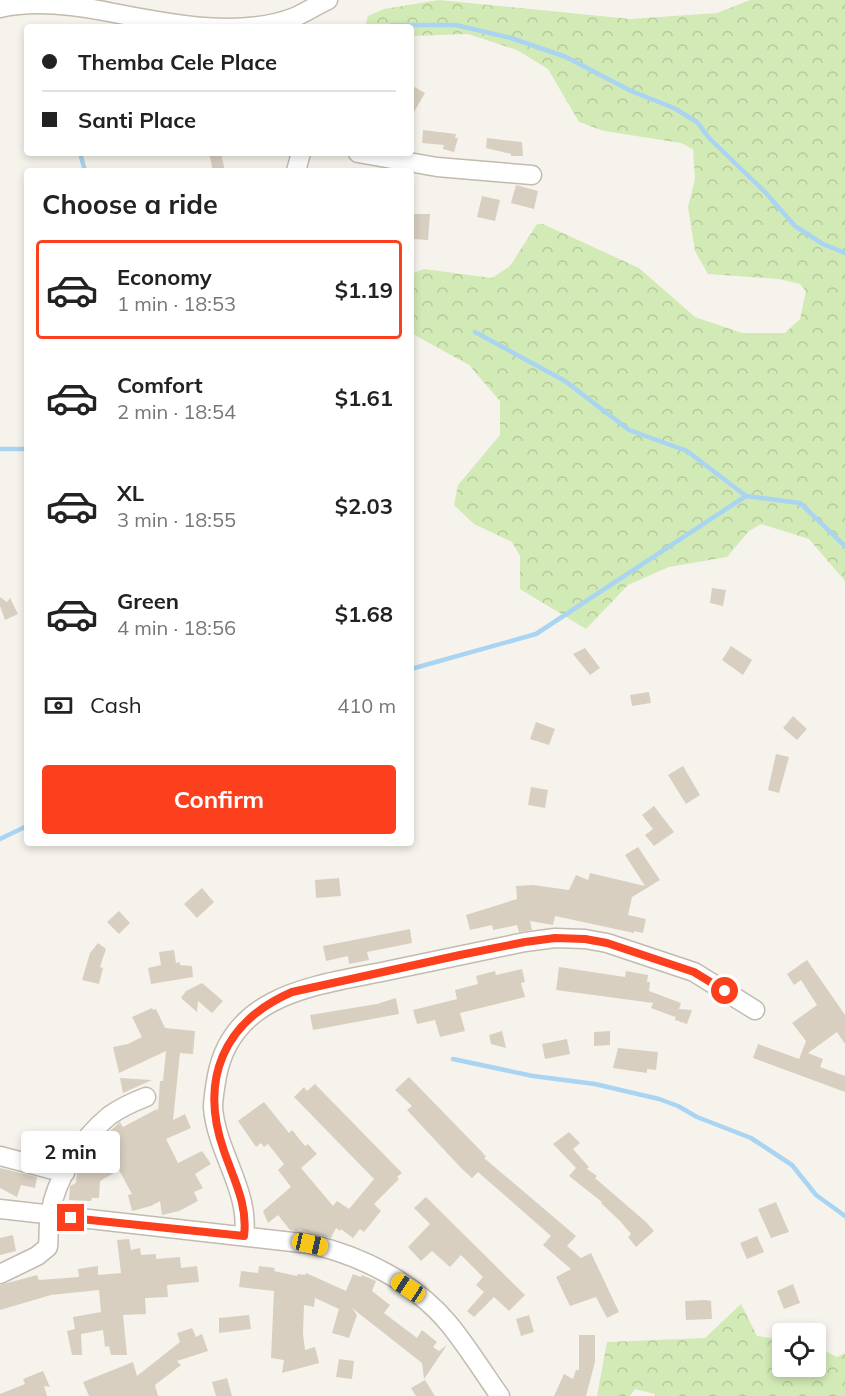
<!DOCTYPE html>
<html lang="en">
<head>
<meta charset="utf-8">
<style>
  body { margin:0; font-family:Mulish,sans-serif; background:#f2f2f2; color:#222; height:100vh; display:flex; flex-direction:column; font-size:22px; white-space:nowrap }
  * { box-sizing:border-box; margin:0 }
  p { font-size:20px; color:#767676 }
  .icon { flex:none; width:33px; height:33px; fill:none; stroke:currentColor; stroke-width:2; stroke-linecap:round; stroke-linejoin:round }
  .map { position:relative; flex:1; overflow:hidden }
  .details { position:absolute; left:24px; top:168px; width:390px; height:678px; display:flex; flex-direction:column; background:#fff; border-radius:6px; box-shadow:0 3px 9px #0003 }
  .details>* { flex:none }
  .top-card { position:absolute; left:24px; top:24px; width:390px; height:132px; border-radius:6px; box-shadow:0 3px 9px #0003; display:grid; align-content:center; height:132px; padding:0 18px; background:#fff }
  .fabs { position:absolute; left:772px; top:1323px; display:grid; gap:12px }
  .fabs a { display:grid; place-items:center; width:54px; height:54px; border-radius:6px; background:#fff; box-shadow:0 3px 9px #0003; font-size:30px }
  .end { position:absolute; width:27px; height:27px; margin:-14px; border:8px solid #fc3f1d; background:#fff; box-shadow:0 0 0 3px #fff }
  .from { border-radius:50% }
  .bubble { position:absolute; height:42px; border-radius:6px; background:#fff; box-shadow:0 3px 9px #0003; font-size:20px; font-weight:700; line-height:42px; text-align:center }
  .car { position:absolute; width:18px; height:36px; margin:-18px -9px; border-radius:8px; box-shadow:0 0 4px 2px #0007; background:linear-gradient(#f5c518 24%,#345 0 40%,#f5c518 0 76%,#345 0 86%,#f5c518 0) }
  .top-card b { display:flex; align-items:center; gap:21px; height:57px; font-size:22px }
  .top-card b+b { border-top:2px solid #e0e0e0 }
  .top-card i { width:15px; height:15px; background:#222 }
  ul { padding:0; list-style:none }
  li { display:flex; align-items:center; gap:18px; height:99px; margin:0 12px 9px; padding:0 6px; border:3px solid transparent; border-radius:6px }
  li div { flex:1 }
  li b { display:block; font-size:22px }
  li em { font-style:normal; font-weight:700 }
  li.selected { border-color:#fc3f1d }
  li>.icon { width:54px; height:54px; stroke-width:1.5 }
  h2 { padding:0 18px; font-size:27px; line-height:72px }
  .pay { display:flex; align-items:center; gap:15px; height:66px; padding:0 18px; font-size:22px }
  .pay p { margin-inline-start:auto }
  .button { display:flex; gap:12px; margin-top:auto; padding:12px 18px }
  .button a { flex:1; height:69px; border-radius:6px; background:#fc3f1d; color:#fff; font-size:24px; font-weight:700; line-height:69px; text-align:center }
  .map>svg:first-child { display:block }
  .forest { fill:url(#forest-crowns) }
  .lines { fill:none; stroke-linecap:round; stroke-linejoin:round }
  .stream { stroke:#a9d4f2; stroke-width:4.5 }
  .building { fill:#d8cfc1 }
  .minor-casing { stroke:#c2bbae; stroke-width:21 }
  .minor { stroke:#fff; stroke-width:18 }
  .route { stroke:#fc3f1d; stroke-width:8 }
</style>
</head>
<body>
<div class="map">
<svg width="845" height="1396" viewBox="0 0 845 1396">
  <defs>
    <pattern id="forest-crowns" width="20" height="18" patternUnits="userSpaceOnUse" patternTransform="scale(1.5)"><rect width="20" height="18" fill="#d2eab5"/><path d="M2 6a3 3 0 1 1 6 0M12 15a3 3 0 1 1 6 0" fill="none" stroke="#b6ca9c"/></pattern>
  </defs>
  <rect width="100%" height="100%" fill="#f6f3ec"/>
  <!-- forest -->
  <path class="forest" d="M439,0L630,19L717,13L750,0H845V581L809,539L761,524L749,531L727,557L669,567L628,585L586,629L520,589V556L512,542L474,524L454,505L458,485L500,435V401L469,365L411,333V274L424,269L492,278L510,266L537,224H543L639,268L695,317L742,333H785L800,319L806,291L800,284L779,279L708,274L695,251L688,207L695,179L693,149L681,143L604,131L579,122L548,69L517,50L468,34L411,36V27H365L368,16L384,9Z
    M741,1304L757,1336L783,1340V1366H816V1346L837,1357L845,1353V1396H655V1394L635,1389L630,1396H597L607,1342L705,1338Z"/>
  <g class="lines">
    <!-- stream -->
    <path class="stream" d="M392,25H456L511,38L566,57L631,91L674,108L697,122L710,139L765,192L795,226L823,244L845,253
      M80,153L85,171
      M475,332L565,381L629,430L687,451L746,496
      M0,449H27
      M411,669L536,634L746,496L800,503L845,546
      M0,839L27,826
      M453,1059L533,1076L595,1084L659,1099L678,1106L697,1117L751,1138L792,1165L816,1195L845,1216"/>
  </g>
  <!-- building -->
  <path class="building" d="M411,85L425,93L411,117Z
    M423,130L456,134L455,138H458L454,152L443,149L444,145L422,143Z
    M487,138L522,142L523,156H511V154L486,148Z
    M209,153H221L225,171H213Z
    M516,185L538,191L534,209L511,203Z
    M482,196L500,200L495,221L477,217Z
    M413,214H430L428,240L413,239Z
    M712,588L726,590L723,606L710,603Z
    M0,597L7,602L10,598L18,614L5,620L0,606Z
    M731,646L752,660L743,675L722,660Z
    M585,648L600,668L590,675L573,654Z
    M649,692L651,703L632,706L630,695Z
    M793,716L807,729L797,740L783,728Z
    M536,722L555,729L549,745L530,739Z
    M776,754L789,757L779,793L768,790Z
    M683,766L700,795L686,804L668,775Z
    M531,787L548,790L545,808L528,805Z
    M654,806L674,832L654,846L645,835L653,829L642,815Z
    M638,847L660,880L632,897L628,915L646,919L643,933L634,931V933L555,916L553,925L530,921L532,930L519,932L517,925L493,930L492,925L470,930L466,915L517,899L516,886L533,885L569,890L576,875L588,880L590,873L645,886L625,855Z
    M339,878L341,896L316,898L315,880Z
    M202,888L214,902L197,918L184,904Z
    M119,911L130,923L119,934L107,922Z
    M410,929L412,943L367,952L369,960L349,964L348,956L326,961L323,946Z
    M98,943L106,949L100,967L103,968L99,984L82,980L90,953Z
    M174,950L176,963L180,962V965L192,966L193,977L151,984L148,968L161,965L159,952Z
    M807,960L845,1015V1044L837,1032L808,1053L823,1059L820,1067L845,1076V1092L753,1058L758,1044L799,1059L806,1041L792,1023L817,1005L801,980L794,985L787,974Z
    M559,967L625,977L626,971L648,975L647,982H650L649,991L681,1003L679,1009L692,1010L687,1024L675,1020L676,1015L675,1017L651,1008L653,1003L556,990Z
    M522,969L525,982L521,983L525,997L460,1013L465,1031L440,1037L435,1020L417,1024L413,1010L457,999L455,990L478,984L476,976L495,971L496,975Z
    M202,983L223,1001L212,1013L198,1001L197,1012L181,998L186,991Z
    M396,998L399,1014L313,1030L310,1015L377,1004Z
    M152,1008L153,1010L156,1009L165,1028L195,1031L193,1054L180,1053L173,1120L185,1114L191,1128L166,1139L178,1163L202,1151L211,1164L195,1174L203,1188L194,1192L198,1201L179,1211L162,1215L160,1201L151,1206L132,1211L128,1195L132,1194L119,1170L100,1181L99,1198H92L91,1201L69,1200L70,1186L76,1183L77,1172L86,1158L116,1160L104,1138L110,1135L109,1132L120,1122L123,1127L157,1109L158,1111L160,1081H163L166,1051L119,1073L113,1047L128,1044L142,1037L132,1017Z
    M502,1031L506,1048L491,1044L489,1035Z
    M610,1031V1045L594,1046V1032Z
    M567,1039L570,1054L545,1059L542,1044Z
    M618,1048L658,1052L656,1070L647,1069V1073L613,1068Z
    M409,1077L482,1152L486,1157L484,1158L576,1236L567,1246L581,1258L591,1253L619,1312L607,1318L596,1297L570,1306L556,1277L571,1269L543,1245L551,1236L478,1172L472,1178L462,1169L407,1110L412,1106L395,1090Z
    M120,1078L152,1080L123,1093Z
    M315,1084L402,1173L397,1177L399,1179L374,1204L381,1211L364,1232L360,1229L353,1238L341,1229L340,1231L336,1228L331,1238L307,1232L300,1229L296,1231L290,1230L278,1215L268,1223L263,1211L291,1187L278,1170L284,1164L268,1144L264,1147L261,1143L256,1147L238,1121L264,1102L289,1133L292,1130L305,1146L308,1144L317,1154L301,1168L333,1206L337,1201L349,1209L374,1179L294,1097L304,1087L307,1091Z
    M569,1132L580,1143L573,1149L589,1167L587,1169L597,1176L595,1178L646,1222L654,1231L636,1247L628,1237L631,1234L620,1221L601,1203L602,1202L569,1176L576,1168L553,1144Z
    M0,1168L37,1177L35,1188L21,1185L17,1197L0,1188Z
    M426,1197L525,1295L509,1311L494,1297L474,1317L467,1311L484,1292L476,1285L483,1277L461,1255L450,1267L432,1251L421,1261L408,1247L430,1224L414,1208Z
    M776,1202L789,1232L771,1238L758,1209Z
    M13,1235L16,1251L0,1255V1238Z
    M757,1236L764,1252L747,1259L740,1243Z
    M129,1239L131,1250L140,1248L141,1255L156,1254V1259L180,1257L181,1268L197,1266L199,1282L167,1285L168,1297L145,1298L146,1314L123,1315L127,1355H111L109,1346L105,1347L103,1330L81,1334L82,1355H72L67,1331L75,1329L73,1317L101,1312L99,1290L51,1295L0,1310V1285L37,1275L39,1280L79,1277L78,1269L98,1266V1275L121,1273L117,1240Z
    M259,1266L275,1268L274,1271L297,1276L298,1274L305,1275L306,1273L346,1291L353,1274L361,1277L362,1275L376,1281L372,1291L390,1305L384,1313L417,1338L422,1330L437,1342L433,1347L439,1351L447,1345L424,1379L422,1363L352,1308L357,1315L349,1338L332,1333L339,1309L315,1298L314,1307L304,1305L303,1334L305,1350L315,1347L319,1363L282,1373L284,1360L271,1358L274,1291L239,1287L241,1271L258,1273Z
    M793,1284L800,1303L784,1309L777,1291Z
    M705,1300L711,1301L712,1319L686,1320L685,1301Z
    M249,1315L251,1329L219,1333V1318Z
    M529,1315L534,1332L521,1336L516,1319Z
    M192,1328L196,1337L202,1334L208,1351L177,1361L181,1365L155,1385L158,1396H89L83,1382L133,1362L137,1376L180,1342L177,1333Z
    M579,1335H595V1362L586,1396H554L564,1374L573,1379L576,1370H579Z
    M339,1359L354,1361L352,1379L336,1377Z
    M43,1371L50,1387L44,1386L47,1396H0V1394L25,1384L23,1379Z
    M227,1378L232,1396H216L212,1382Z
    M425,1380L435,1396H416L411,1388Z"/>
  <g class="lines">
    <!-- minor casing -->
    <g class="minor-casing">
      <path id="minor" d="M0,8C34,0 74,5 109,12C166,23 239,39 295,17C306,12 317,5 328,0
        M358,153L437,167L532,175
        M296,171L301,153
        M0,1156L65,1173
        M0,1209L310,1244C362,1256 414,1282 449,1324C467,1346 483,1372 500,1396
        M244,1236C250,1191 217,1153 213,1108C213,1098 215,1087 217,1076C233,991 321,985 391,970C436,961 480,951 525,942L555,938L585,939L607,943L694,972L755,1010
        M0,1274L37,1256L48,1247C49,1236 48,1225 50,1214C56,1178 81,1139 109,1116C120,1108 133,1102 146,1097"/>
    </g>
    <!-- minor -->
    <use href="#minor" class="minor"/>
  </g>
  <g class="lines">
    <!-- route -->
    <path class="route" d="M71,1218L244,1236C248,1205 234,1180 224,1151C199,1080 223,1022 292,992L460,955L525,942L555,938L585,939L607,943L694,972L725,991"/>
  </g>
</svg>
<div class="fabs">
<a><svg class="icon" aria-label="locate" viewBox="0 0 24 24"><circle cx="12" cy="12" r="6"/><path d="M12 2v4M12 18v4M2 12h4M18 12h4"/></svg></a>
</div>
<i class="end from" style="left:725px;top:991px"></i>
<i class="end" style="left:71px;top:1218px"></i>
<div class="bubble" style="left:21px;top:1131px;width:99px">2 min</div>
<i class="car" style="left:310px;top:1244px;rotate:103deg"></i>
<i class="car" style="left:408px;top:1288px;rotate:303deg"></i>
<div class="top-card">
<b><i class="from"></i>Themba Cele Place</b>
<b><i></i>Santi Place</b>
</div>
<section class="details">
<h2>Choose a ride</h2>
<ul>
<li class="selected"><svg class="icon" aria-label="car" viewBox="0 0 24 24"><path d="M5 17H2v-5l4-1 3-4h7l3 4 3 1v5h-3M9 17h6M6 11h13"/><circle cx="7" cy="17" r="2"/><circle cx="17" cy="17" r="2"/></svg><div><b>Economy</b><p>1 min · 18:53</p></div><em>$1.19</em></li>
<li><svg class="icon" aria-label="car" viewBox="0 0 24 24"><path d="M5 17H2v-5l4-1 3-4h7l3 4 3 1v5h-3M9 17h6M6 11h13"/><circle cx="7" cy="17" r="2"/><circle cx="17" cy="17" r="2"/></svg><div><b>Comfort</b><p>2 min · 18:54</p></div><em>$1.61</em></li>
<li><svg class="icon" aria-label="car" viewBox="0 0 24 24"><path d="M5 17H2v-5l4-1 3-4h7l3 4 3 1v5h-3M9 17h6M6 11h13"/><circle cx="7" cy="17" r="2"/><circle cx="17" cy="17" r="2"/></svg><div><b>XL</b><p>3 min · 18:55</p></div><em>$2.03</em></li>
<li><svg class="icon" aria-label="car" viewBox="0 0 24 24"><path d="M5 17H2v-5l4-1 3-4h7l3 4 3 1v5h-3M9 17h6M6 11h13"/><circle cx="7" cy="17" r="2"/><circle cx="17" cy="17" r="2"/></svg><div><b>Green</b><p>4 min · 18:56</p></div><em>$1.68</em></li>
</ul>
<div class="pay"><svg class="icon" aria-label="cash" viewBox="0 0 24 24"><path d="M3 7h18v10H3z"/><circle cx="12" cy="12" r="2"/></svg>Cash<p>410 m</p></div>
<div class="button"><a>Confirm</a></div>
</section>
</div>
</body>
</html>
